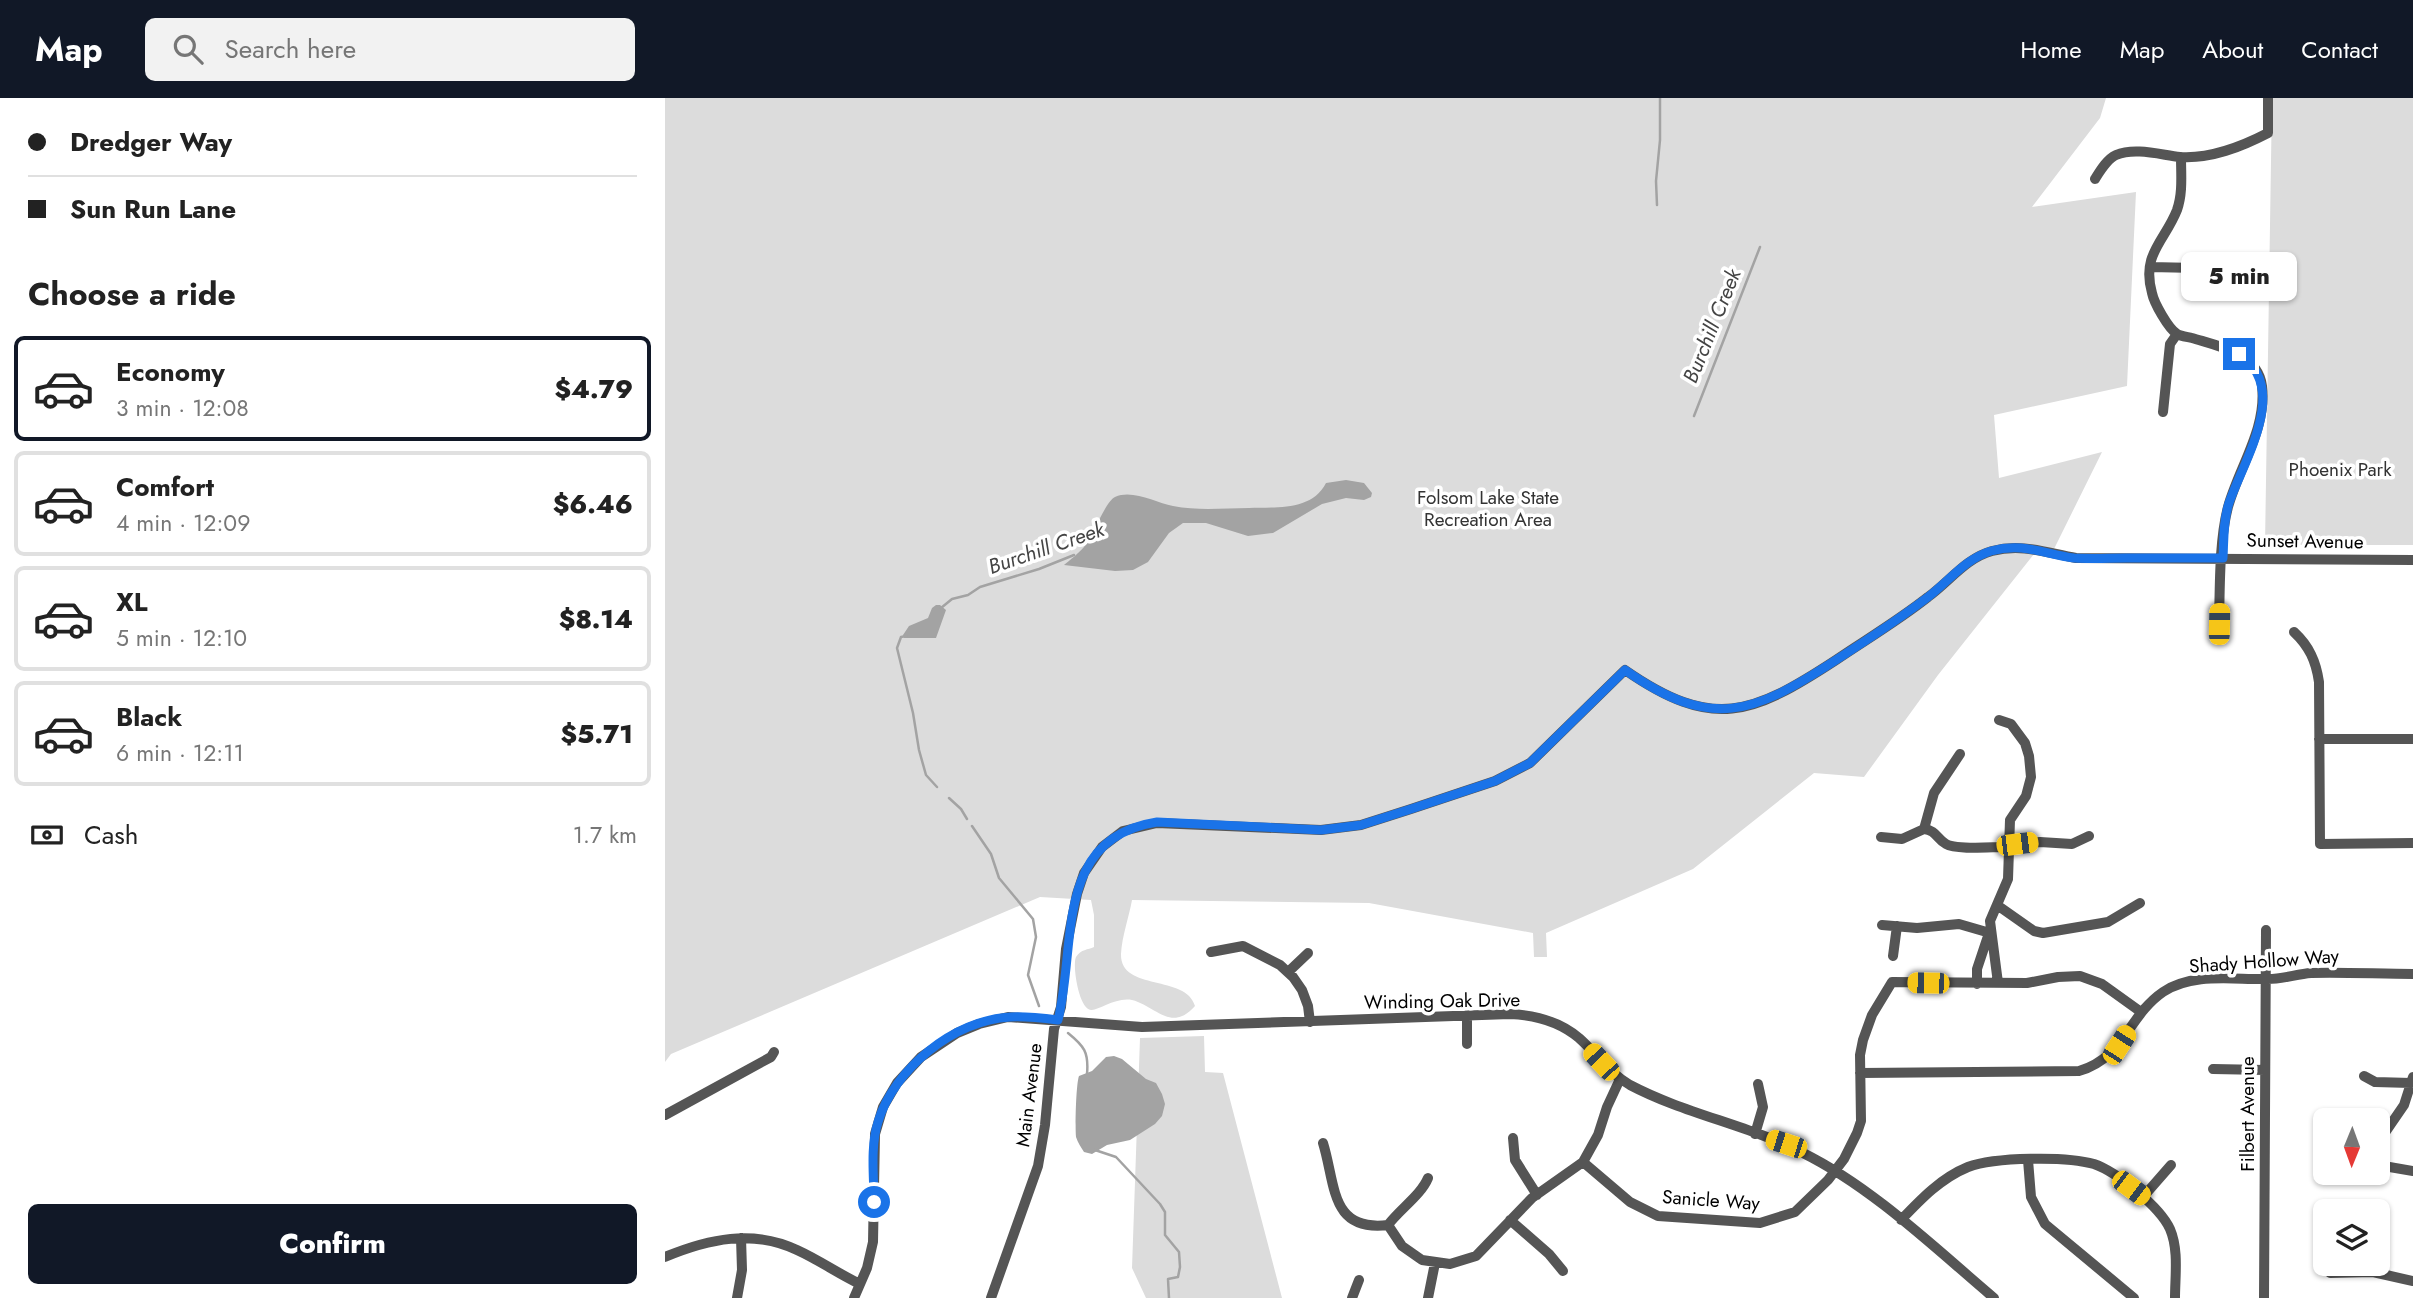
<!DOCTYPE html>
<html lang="en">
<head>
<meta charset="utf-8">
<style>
  body { margin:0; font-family:Jost,sans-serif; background:#f2f2f2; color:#222; height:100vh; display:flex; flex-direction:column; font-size:26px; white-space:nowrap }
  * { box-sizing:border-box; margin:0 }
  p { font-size:23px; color:#767676 }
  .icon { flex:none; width:38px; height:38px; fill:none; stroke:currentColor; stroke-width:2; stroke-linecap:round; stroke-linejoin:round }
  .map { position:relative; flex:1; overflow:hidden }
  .side { display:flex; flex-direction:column; background:#fff; width:665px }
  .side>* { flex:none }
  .banner { display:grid; align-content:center; height:154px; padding:0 28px; background:#fff }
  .needle { width:46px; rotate:181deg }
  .fabs { position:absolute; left:1648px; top:1010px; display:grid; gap:14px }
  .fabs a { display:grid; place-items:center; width:77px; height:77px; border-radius:10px; background:#fff; box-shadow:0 2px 5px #0004; font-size:35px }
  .end { position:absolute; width:32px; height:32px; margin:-16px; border:9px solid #1a73e8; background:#fff; box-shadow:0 0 0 4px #fff }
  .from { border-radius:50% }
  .bubble { position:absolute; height:49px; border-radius:10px; background:#fff; box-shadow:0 2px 5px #0004; font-size:23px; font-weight:800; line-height:49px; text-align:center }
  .car { position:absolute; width:21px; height:42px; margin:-21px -10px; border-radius:9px; box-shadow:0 0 5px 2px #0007; background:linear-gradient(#f5c518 24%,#345 0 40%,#f5c518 0 76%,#345 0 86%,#f5c518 0) }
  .banner b { display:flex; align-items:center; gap:24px; height:66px; font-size:26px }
  .banner b+b { border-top:2px solid #e0e0e0 }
  .banner i { width:18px; height:18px; background:#222 }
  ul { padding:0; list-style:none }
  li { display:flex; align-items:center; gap:21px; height:105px; margin:0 14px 10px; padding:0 14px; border:4px solid #e0e0e0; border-radius:10px }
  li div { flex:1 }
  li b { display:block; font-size:26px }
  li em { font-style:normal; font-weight:800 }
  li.selected { border-color:#111827 }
  li>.icon { width:63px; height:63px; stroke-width:1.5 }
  h2 { padding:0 28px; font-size:32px; line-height:84px }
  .pay { display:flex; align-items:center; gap:18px; height:77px; padding:0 28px; font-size:26px }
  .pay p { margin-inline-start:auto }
  .cta { display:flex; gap:14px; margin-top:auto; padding:14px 28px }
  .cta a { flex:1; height:80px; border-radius:10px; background:#111827; color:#fff; font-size:28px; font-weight:800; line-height:80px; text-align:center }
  header { display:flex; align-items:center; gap:42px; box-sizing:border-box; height:98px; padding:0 35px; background:#111827; color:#fff }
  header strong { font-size:33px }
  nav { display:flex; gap:38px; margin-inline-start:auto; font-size:24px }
  .search { width:490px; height:63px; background:#f2f2f2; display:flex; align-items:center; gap:18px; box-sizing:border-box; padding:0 24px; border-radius:10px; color:#767676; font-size:26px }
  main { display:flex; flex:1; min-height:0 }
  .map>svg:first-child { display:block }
  .green { fill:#dcdcdc }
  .water { fill:#a3a3a3 }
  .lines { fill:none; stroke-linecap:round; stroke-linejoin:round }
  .stream { stroke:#a3a3a3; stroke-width:2.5 }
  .minor { stroke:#555; stroke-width:10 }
  .route { stroke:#1a73e8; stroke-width:9 }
  .labels { text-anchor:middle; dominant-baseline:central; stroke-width:7; stroke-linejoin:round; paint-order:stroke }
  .park-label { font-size:19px; fill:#333; stroke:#fff }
  .street-label { font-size:19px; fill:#000; stroke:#fff }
  .water-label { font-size:21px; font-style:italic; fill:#444; stroke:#fff }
</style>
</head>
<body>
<header>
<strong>Map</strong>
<div class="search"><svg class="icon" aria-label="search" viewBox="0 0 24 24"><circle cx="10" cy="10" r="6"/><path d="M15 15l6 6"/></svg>Search here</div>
<nav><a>Home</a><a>Map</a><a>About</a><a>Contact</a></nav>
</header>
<main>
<section class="side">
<div class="banner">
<b><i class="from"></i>Dredger Way</b>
<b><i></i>Sun Run Lane</b>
</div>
<h2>Choose a ride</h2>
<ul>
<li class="selected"><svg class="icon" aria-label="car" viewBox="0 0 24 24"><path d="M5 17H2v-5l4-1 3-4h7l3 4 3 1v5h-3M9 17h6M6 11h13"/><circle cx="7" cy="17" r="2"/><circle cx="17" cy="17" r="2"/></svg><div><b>Economy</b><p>3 min · 12:08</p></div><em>$4.79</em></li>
<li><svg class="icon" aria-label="car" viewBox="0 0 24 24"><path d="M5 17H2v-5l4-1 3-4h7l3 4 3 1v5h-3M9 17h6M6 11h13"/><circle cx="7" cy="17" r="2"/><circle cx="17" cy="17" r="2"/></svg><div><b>Comfort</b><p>4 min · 12:09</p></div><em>$6.46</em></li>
<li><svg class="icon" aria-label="car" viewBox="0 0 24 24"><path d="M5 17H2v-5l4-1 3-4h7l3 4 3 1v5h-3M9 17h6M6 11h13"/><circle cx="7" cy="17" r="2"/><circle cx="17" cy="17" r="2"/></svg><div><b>XL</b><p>5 min · 12:10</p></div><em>$8.14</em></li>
<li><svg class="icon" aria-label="car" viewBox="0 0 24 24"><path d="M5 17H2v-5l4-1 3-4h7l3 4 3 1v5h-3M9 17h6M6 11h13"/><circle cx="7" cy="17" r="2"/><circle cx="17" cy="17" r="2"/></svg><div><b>Black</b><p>6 min · 12:11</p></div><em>$5.71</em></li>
</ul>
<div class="pay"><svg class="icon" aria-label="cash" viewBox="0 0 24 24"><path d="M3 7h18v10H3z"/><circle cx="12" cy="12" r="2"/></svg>Cash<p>1.7 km</p></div>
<div class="cta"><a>Confirm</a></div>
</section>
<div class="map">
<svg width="1748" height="1200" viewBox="0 0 1748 1200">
  <rect width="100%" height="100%" fill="#fff"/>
  <!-- green -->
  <path class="green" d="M0,0H1441L1435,20L1367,109L1471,94L1462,288L1329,317L1334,380L1437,354L1388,453L1373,451L1273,577L1199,679L1149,675L1028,771L881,835L882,859H869L868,835L704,805L467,802C464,819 457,838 456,856C455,894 521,876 530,908C506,935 491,908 467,902C450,899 433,913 426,912C414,912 407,867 411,859C416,851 423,852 429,849V817L426,802L375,799L6,956L0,964Z
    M1607,0H1748V447H1600Z
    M539,938L540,974L558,975L617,1200H481L467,1170L475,940Z"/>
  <!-- water -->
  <path class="water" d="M681,382L699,385L707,395L706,399L699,402L681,400L657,406L608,435L583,438L541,425H518L504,435L483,464L468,472L450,473L399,467C404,463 415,454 419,449C428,438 440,404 450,399C468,391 491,405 508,408C534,413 559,410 584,410C611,409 647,413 661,385Z
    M271,507H275L281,512L271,540H239L238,537L244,528L263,520L267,510Z
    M449,958L457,961L481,981L491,985L497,996L500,1006L497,1018L490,1026L465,1042L442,1047L427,1056L419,1054C416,1049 413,1045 411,1039C410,1030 411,986 414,978L427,973L441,959Z"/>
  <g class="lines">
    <!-- stream -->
    <path class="stream" d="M992,107L991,83L995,42V0
      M1029,318L1095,149
      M276,510L287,501L303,497L315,489L374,471L409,457
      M241,538L236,539L232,550L248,615L254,652L261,677L272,689
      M284,700L296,711L302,721
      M307,728L326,756L334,780L368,821L371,839L363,877L374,908
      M403,935C419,948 424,954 422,976
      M430,1052L451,1059L495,1106L500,1114V1137L514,1154L515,1169L513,1179L503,1181L504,1200"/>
    <!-- minor -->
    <path class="minor" d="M1516,59C1516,77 1518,95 1512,112C1500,143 1476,156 1487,195C1489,205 1503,230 1512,236C1515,238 1523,239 1527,240C1553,248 1593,255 1597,288C1602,331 1574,369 1563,409C1554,443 1555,490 1554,526
      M1430,81C1435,73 1442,61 1451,57C1470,49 1496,57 1515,59C1546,61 1576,49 1603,35V0
      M1485,169L1532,170
      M1498,314L1505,246L1512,236
      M1629,534C1644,548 1651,563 1654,584L1655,746L1748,745
      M1654,641H1748
      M1259,731C1271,732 1272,741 1281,746C1291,752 1326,749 1338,749L1343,747L1375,744L1407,746L1424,738
      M1259,731L1269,695L1295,656
      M1216,739L1237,741L1259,731
      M1332,807L1369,833L1378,835L1443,824L1475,805
      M1217,827L1252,830L1294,826L1325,835
      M546,854L578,848L615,867L628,879L637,892L643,908L645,924
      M1228,858L1232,828
      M623,874L643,855
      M1333,885L1325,823L1343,781L1345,722L1361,698L1366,679L1364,658L1360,645L1346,626L1334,622
      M1312,886V871L1324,835
      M802,946V917
      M1548,971L1600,972
      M1195,975L1414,973C1459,960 1463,918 1498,894C1528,874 1569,882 1603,881C1618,881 1632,876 1646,875C1680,874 1714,876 1748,876
      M1699,978L1710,984L1746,985
      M0,1017L106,959L109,954
      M1090,1036L1098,1009L1093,986
      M848,1040L850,1062L872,1097
      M658,1045C671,1087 665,1134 723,1127
      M1713,1057L1717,1039L1739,1007L1748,979
      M1363,1062L1366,1099L1380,1126L1469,1200
      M918,1064L965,1104L993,1118L1095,1125L1130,1114L1163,1082L1179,1061L1192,1035L1196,1023L1195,957L1198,942L1207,917L1227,884L1362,885L1393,879L1415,878L1437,886L1476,914
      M1713,1067L1748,1073
      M1478,1099L1506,1067
      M845,1122L884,1156L898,1173
      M1236,1122C1256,1101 1276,1080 1303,1069C1329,1059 1402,1058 1429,1066C1452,1074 1495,1109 1505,1131C1514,1152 1510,1178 1510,1200
      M723,1127L737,1148L757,1162L785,1166L811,1158L867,1100L918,1064L933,1037L942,1009L955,981
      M723,1127C735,1111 756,1097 763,1080
      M0,1159C43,1141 88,1131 132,1152C154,1162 174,1176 195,1186
      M1665,1175L1708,1174L1748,1183
      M72,1200L77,1172L76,1140
      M189,1200L202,1170L208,1144L210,1036L218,1009L232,985L256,959L292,935L314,926L343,919L477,929L845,916C869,917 895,924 914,940C932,956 944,975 965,987C1020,1016 1083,1027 1138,1055C1207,1089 1271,1151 1329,1200
      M326,1200L373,1068L380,1027L389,931L396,909L401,851L412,796L419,775L437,749L458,733L492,725L656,732L696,727L746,711L830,683L865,665L960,572C1048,633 1087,617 1171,562C1202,541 1234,522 1263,499C1285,483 1301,460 1327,453C1357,445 1382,455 1411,460L1748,462
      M687,1200L694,1182
      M763,1200L770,1165
      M1599,1200L1601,832"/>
  </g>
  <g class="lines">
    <!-- route -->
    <path class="route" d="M209,1104C209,1079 205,1049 213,1024C229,971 289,922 345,919C361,918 377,920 393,922C412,847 388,740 492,724L656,732L696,727L746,711L830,683L865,665L960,572C1047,633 1088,616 1171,562C1202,542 1233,522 1263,499C1284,483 1300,461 1326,453C1358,444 1379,456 1409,460C1427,461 1445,460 1462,460C1494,460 1526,460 1558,460C1559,442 1558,423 1564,405C1579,362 1626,290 1574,256"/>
  </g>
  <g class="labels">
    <!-- park labels -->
    <g class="park-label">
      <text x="1675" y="371">Phoenix Park</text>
      <text x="823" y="399">Folsom Lake State<tspan x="823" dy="22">Recreation Area</tspan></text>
    </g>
    <!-- street labels -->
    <g class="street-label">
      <text transform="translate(1640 443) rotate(1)">Sunset Avenue</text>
      <text transform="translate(1599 863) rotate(-4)">Shady Hollow Way</text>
      <text transform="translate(777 903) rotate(-1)">Winding Oak Drive</text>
      <text transform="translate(364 997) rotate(-83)">Main Avenue</text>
      <text transform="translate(1582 1016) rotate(-90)">Filbert Avenue</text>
      <text transform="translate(1046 1102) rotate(4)">Sanicle Way</text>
    </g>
    <!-- water labels -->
    <g class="water-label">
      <text transform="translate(1047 228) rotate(-68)">Burchill Creek</text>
      <text transform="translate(381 450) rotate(-19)">Burchill Creek</text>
    </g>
  </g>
</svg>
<div class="fabs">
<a><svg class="needle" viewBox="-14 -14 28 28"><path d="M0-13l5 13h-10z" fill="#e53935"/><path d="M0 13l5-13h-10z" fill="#767676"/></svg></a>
<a><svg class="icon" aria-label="layers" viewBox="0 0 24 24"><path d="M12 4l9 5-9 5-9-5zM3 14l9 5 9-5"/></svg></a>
</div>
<i class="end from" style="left:209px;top:1104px"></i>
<i class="end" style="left:1574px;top:256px"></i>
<div class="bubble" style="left:1516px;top:154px;width:116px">5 min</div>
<i class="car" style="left:1554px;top:526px;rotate:1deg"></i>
<i class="car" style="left:1352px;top:746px;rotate:83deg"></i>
<i class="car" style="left:1263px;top:885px;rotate:271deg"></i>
<i class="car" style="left:1454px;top:947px;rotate:33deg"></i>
<i class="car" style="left:936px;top:964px;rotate:317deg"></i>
<i class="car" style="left:1121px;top:1046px;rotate:288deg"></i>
<i class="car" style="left:1466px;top:1090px;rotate:127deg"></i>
</div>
</main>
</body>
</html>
